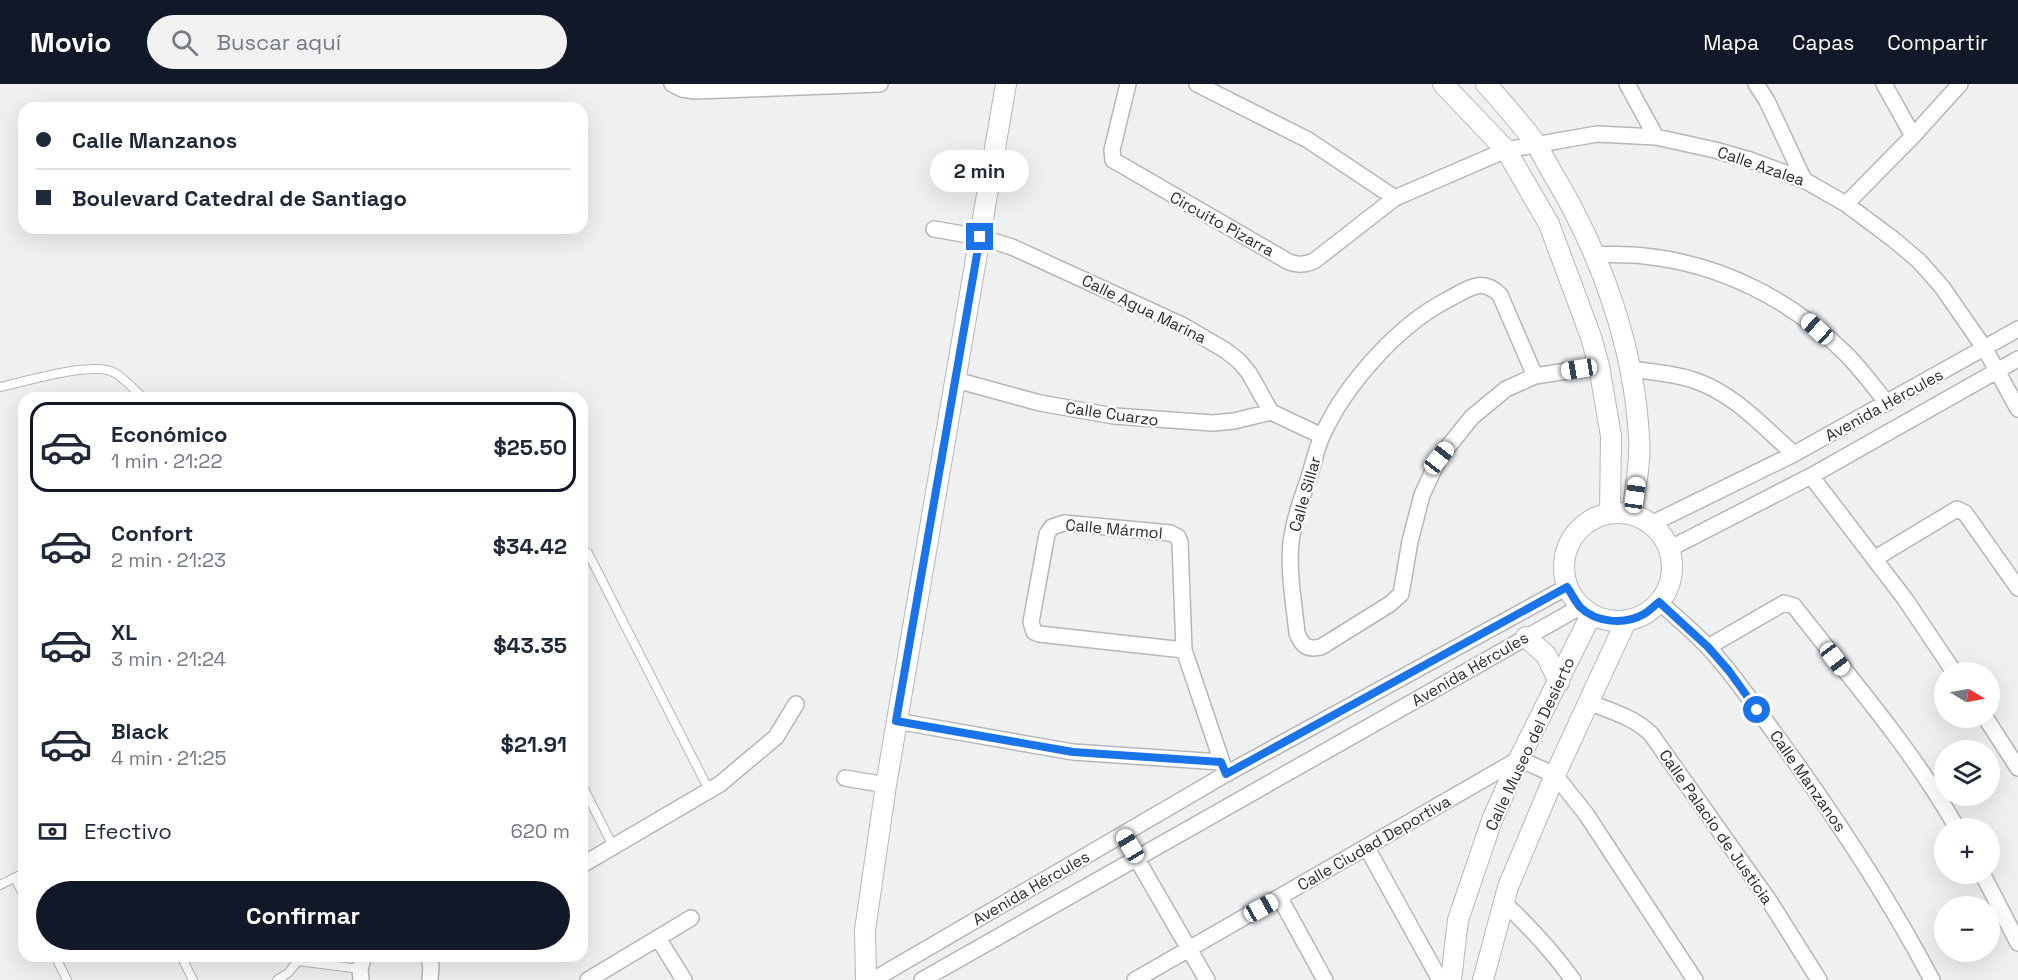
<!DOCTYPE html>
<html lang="es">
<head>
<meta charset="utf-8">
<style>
  body { margin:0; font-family:"Space Grotesk",sans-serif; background:#f2f2f3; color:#1f2937; height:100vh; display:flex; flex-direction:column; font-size:22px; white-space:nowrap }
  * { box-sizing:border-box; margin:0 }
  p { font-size:20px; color:#747a83 }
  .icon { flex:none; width:33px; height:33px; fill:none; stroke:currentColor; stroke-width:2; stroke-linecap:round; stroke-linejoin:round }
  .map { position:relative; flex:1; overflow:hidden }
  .panel { position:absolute; left:18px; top:308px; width:570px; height:570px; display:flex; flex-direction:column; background:#fff; border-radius:18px; box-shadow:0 6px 24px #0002 }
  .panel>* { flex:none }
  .banner { position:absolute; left:18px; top:18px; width:570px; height:132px; border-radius:18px; box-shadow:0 6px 24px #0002; display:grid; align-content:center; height:132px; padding:0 18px; background:#fff }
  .needle { width:39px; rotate:100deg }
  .controls { position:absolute; left:1934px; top:578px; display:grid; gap:12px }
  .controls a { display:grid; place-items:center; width:66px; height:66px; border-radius:50%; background:#fff; box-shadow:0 6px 24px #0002; font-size:30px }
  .end { position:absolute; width:27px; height:27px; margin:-14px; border:8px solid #1a73e8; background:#fff; box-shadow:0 0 0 3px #fff }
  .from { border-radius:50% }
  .bubble { position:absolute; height:42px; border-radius:21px; background:#fff; box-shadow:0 6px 24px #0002; font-size:20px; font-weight:800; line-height:42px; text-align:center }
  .car { position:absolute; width:18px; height:36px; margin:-18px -9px; border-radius:8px; box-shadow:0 0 4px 2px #0007; background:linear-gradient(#fff 24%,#345 0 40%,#fff 0 76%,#345 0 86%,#fff 0) }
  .banner b { display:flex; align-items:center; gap:21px; height:57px; font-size:22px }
  .banner b+b { border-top:2px solid #e0e1e3 }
  .banner i { width:15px; height:15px; background:#1f2937 }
  ul { padding:10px 0 0; list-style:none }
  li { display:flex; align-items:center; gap:18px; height:90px; margin:0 12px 9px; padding:0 6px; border:3px solid transparent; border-radius:18px }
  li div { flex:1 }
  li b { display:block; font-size:22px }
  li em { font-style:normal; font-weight:800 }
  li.current { border-color:#111827 }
  li>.icon { width:54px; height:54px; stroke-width:1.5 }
  .pay { display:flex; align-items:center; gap:15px; height:66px; padding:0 18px; font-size:22px }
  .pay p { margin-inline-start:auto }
  .action { display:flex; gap:12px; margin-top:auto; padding:12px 18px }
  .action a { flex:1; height:69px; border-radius:36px; background:#111827; color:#fff; font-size:24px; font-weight:800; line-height:69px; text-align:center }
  header { display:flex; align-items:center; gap:36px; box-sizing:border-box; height:84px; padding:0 30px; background:#111827; color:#fff }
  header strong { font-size:28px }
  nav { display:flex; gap:33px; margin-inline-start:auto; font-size:21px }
  .search { width:420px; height:54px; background:#f2f2f3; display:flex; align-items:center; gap:15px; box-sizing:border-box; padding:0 21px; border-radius:33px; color:#747a83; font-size:22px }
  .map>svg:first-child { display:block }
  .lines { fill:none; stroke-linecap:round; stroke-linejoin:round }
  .service-casing { stroke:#b6b6b8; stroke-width:10 }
  .minor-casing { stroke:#b6b6b8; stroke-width:18 }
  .tertiary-casing { stroke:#b6b6b8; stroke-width:22 }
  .service { stroke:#fff; stroke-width:8 }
  .minor { stroke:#fff; stroke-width:15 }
  .tertiary { stroke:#fff; stroke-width:20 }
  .route { stroke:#1a73e8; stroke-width:8 }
  .labels { text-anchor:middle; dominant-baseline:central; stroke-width:4.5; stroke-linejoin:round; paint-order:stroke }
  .street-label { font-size:16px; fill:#2b2b2c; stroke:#fdfdff }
</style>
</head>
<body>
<header>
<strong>Movio</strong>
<div class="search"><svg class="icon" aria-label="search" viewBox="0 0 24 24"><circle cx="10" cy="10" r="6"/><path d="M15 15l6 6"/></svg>Buscar aquí</div>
<nav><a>Mapa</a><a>Capas</a><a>Compartir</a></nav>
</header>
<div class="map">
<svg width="2018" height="896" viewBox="0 0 2018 896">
  <rect width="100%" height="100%" fill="#eff0f1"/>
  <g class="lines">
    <!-- service casing -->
    <g class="service-casing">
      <path id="service" d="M0,303C25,298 94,276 115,289C125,295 134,305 143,314
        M588,469L709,706
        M582,701L613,762
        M15,794L24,812
        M0,801L24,789
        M55,872L67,896
        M181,872L193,896
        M298,877L360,885
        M277,896L288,889L298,877"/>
    </g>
    <!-- minor casing -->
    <g class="minor-casing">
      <path id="minor" d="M672,0L682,5L695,7L880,0
        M1128,0L1112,66L1113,76L1289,178C1298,181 1304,181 1314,177L1395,114L1506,66L1597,50L1656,53L1715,66L1750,76L1804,96L1846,120L1893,155L1919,177L1942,203L1985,265L2018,325
        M1197,0L1308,56L1395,114
        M1627,0L1656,53
        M1756,0L1767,17L1804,96
        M1884,0L1913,52
        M1846,120L1913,52L1960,0
        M934,145L980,153L1012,163L1182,241L1225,266L1239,277L1249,289L1271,328L1322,352
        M1594,170C1611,171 1628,170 1644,172C1722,180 1791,216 1846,270C1861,285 1874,303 1887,319
        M1631,285C1651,288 1671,289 1690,295C1732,307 1762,342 1794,370
        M1535,292L1500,211C1481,192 1467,206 1447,216C1397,242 1345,301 1322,352C1316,366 1313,381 1308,396C1301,416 1294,436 1291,458C1288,488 1294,519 1297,549C1302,562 1307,566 1321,563L1390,520L1401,510L1410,457L1422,411L1439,374L1472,333L1506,305L1535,292L1599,282
        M956,296L1040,319L1114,332L1213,339L1234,337L1271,328
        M1811,392L1905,515L1954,588
        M1651,440L1794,370L2018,245
        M1669,465L1811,392L2018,275
        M1874,475L1957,425L1965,429L2018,504
        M1659,518C1676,533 1694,548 1709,564C1735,592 1756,624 1778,654C1835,732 1887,811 1932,896
        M1708,563L1784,519L1794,522C1850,594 1912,665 1957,744
        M1184,566L1039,550L1034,548L1031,538L1047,450L1052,443L1064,439L1170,449L1178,453L1180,458L1184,566L1226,690
        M1588,618C1610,627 1634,633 1651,650L1770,818L1819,896
        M1985,633L2018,684
        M896,637L1073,668L1221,678
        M845,694L886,701
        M1123,751L1207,896
        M1367,764L1440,896
        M582,781L720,700L776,653L796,620
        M1982,789L2018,859
        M1280,814L1325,896
        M1503,818C1529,842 1552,867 1573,896
        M658,854L684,896
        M428,872L431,882L430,896
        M361,896L360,885L364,872
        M588,896L691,834
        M873,896L1226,690L1567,503
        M922,896L1580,523
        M1135,896L1519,675L1555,691L1586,730L1695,896"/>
    </g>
    <!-- tertiary casing -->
    <g class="tertiary-casing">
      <path id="tertiary" d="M1443,0L1506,66L1549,140L1591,253L1599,282L1611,352L1610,429
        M1486,0C1503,19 1521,39 1536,60C1543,71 1549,84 1556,95C1602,173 1634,263 1639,353C1641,379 1635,405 1632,430
        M1564 483a54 54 0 1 1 108 0a54 54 0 1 1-108 0Z
        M1526,553L1546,571L1559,598
        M866,896L865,846L886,701L1006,0
        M1451,896L1458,836L1492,736L1519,675L1591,531
        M1483,896L1508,803L1555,691L1626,537"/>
    </g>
    <!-- service -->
    <use href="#service" class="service"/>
    <!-- minor -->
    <use href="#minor" class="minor"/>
    <!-- tertiary -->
    <use href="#tertiary" class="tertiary"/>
  </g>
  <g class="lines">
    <!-- route -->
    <path class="route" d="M980,153L896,637L1073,668L1221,678L1226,690L1567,503C1571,509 1575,517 1580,523C1596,539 1625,541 1644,530C1649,527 1654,522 1659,518L1708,563L1729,587L1757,626"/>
  </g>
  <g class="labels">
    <!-- street labels -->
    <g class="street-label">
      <text transform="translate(1761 82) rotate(19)">Calle Azalea</text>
      <text transform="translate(1222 140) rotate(29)">Circuito Pizarra</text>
      <text transform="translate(1144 225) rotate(26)">Calle Agua Marina</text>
      <text transform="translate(1884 321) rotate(-29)">Avenida Hércules</text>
      <text transform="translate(1112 330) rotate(8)">Calle Cuarzo</text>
      <text transform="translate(1305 410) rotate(-74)">Calle Sillar</text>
      <text transform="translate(1114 445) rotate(5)">Calle Mármol</text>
      <text transform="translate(1470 585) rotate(-30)">Avenida Hércules</text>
      <text transform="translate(1530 660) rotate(-65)">Calle Museo del Desierto</text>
      <text transform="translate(1808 697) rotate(55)">Calle Manzanos</text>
      <text transform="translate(1716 743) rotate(55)">Calle Palacio de Justicia</text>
      <text transform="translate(1374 759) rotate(-30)">Calle Ciudad Deportiva</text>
      <text transform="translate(1031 804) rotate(-30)">Avenida Hércules</text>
    </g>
  </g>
</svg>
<div class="controls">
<a><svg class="needle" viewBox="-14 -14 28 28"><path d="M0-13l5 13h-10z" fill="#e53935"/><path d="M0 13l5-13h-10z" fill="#747a83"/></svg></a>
<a><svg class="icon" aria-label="layers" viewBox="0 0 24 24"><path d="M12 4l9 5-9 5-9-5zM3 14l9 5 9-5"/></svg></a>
<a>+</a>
<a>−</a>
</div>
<i class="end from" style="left:1757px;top:626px"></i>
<i class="end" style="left:980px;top:153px"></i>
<div class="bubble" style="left:930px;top:66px;width:99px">2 min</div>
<i class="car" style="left:1817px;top:245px;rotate:312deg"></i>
<i class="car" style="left:1579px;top:285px;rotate:261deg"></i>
<i class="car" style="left:1439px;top:374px;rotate:38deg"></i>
<i class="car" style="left:1635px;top:411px;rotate:8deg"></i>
<i class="car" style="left:1835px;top:575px;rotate:143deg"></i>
<i class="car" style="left:1130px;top:762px;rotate:329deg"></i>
<i class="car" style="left:1261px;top:824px;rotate:61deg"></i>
<div class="banner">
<b><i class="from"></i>Calle Manzanos</b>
<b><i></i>Boulevard Catedral de Santiago</b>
</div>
<section class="panel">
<ul>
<li class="current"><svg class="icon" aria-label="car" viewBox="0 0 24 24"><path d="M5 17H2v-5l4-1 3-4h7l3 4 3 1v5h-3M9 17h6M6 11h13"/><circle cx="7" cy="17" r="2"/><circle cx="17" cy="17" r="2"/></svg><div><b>Económico</b><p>1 min · 21:22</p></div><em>$25.50</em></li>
<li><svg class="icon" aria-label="car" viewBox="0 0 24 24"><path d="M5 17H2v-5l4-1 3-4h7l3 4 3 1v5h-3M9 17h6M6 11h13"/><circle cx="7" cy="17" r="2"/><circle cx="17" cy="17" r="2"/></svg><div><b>Confort</b><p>2 min · 21:23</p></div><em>$34.42</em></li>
<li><svg class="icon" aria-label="car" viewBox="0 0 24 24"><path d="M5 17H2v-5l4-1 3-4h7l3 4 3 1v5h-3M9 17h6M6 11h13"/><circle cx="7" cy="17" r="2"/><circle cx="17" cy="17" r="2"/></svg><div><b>XL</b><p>3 min · 21:24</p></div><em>$43.35</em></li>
<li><svg class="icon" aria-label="car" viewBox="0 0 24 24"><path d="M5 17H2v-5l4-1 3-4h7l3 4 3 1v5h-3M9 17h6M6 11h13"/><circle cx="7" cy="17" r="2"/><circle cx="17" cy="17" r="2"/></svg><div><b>Black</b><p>4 min · 21:25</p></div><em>$21.91</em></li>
</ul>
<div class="pay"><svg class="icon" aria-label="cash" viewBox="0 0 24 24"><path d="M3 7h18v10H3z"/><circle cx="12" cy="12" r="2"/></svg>Efectivo<p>620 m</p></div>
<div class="action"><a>Confirmar</a></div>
</section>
</div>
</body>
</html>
